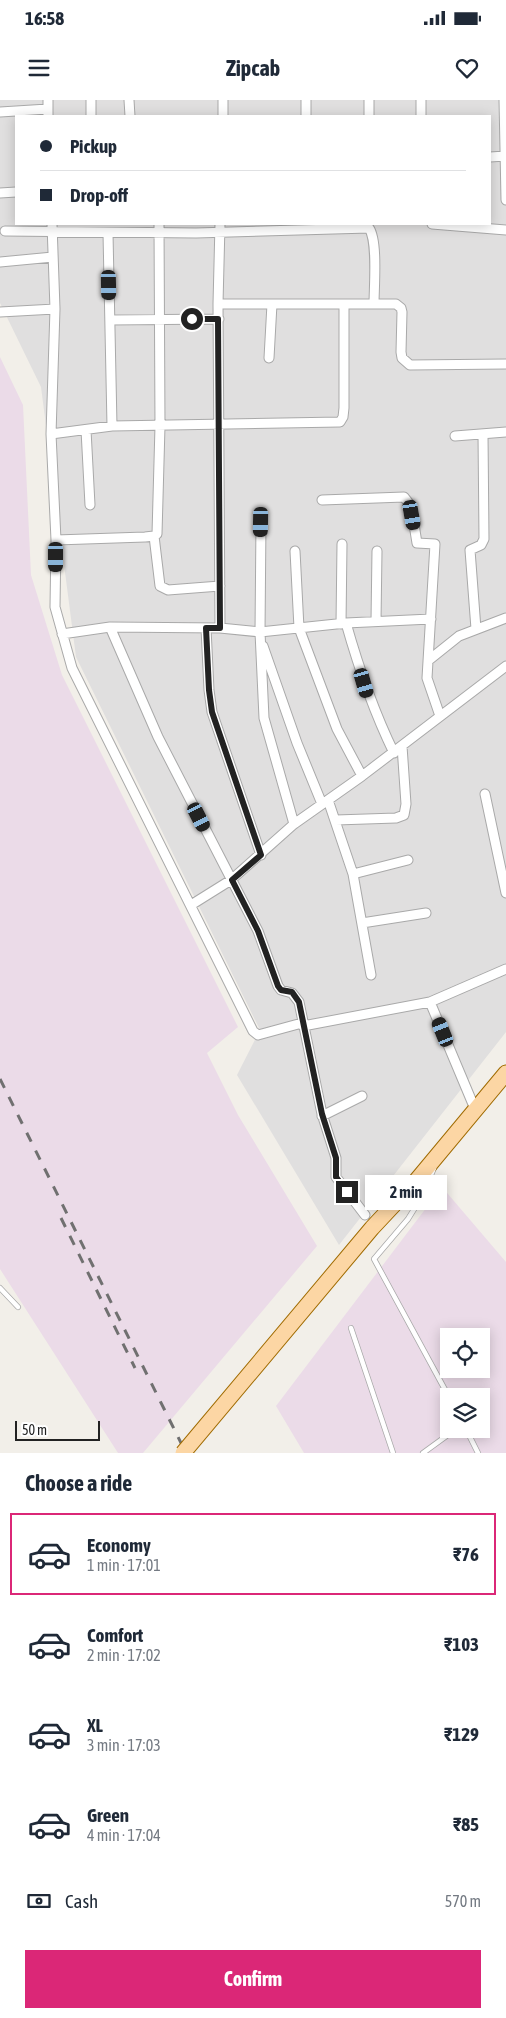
<!DOCTYPE html>
<html lang="en">
<head>
<meta charset="utf-8">
<style>
  body { margin:0; font-family:"Asap Condensed",sans-serif; background:#f6f6f7; color:#1f2937; height:100vh; display:flex; flex-direction:column; font-size:19px; white-space:nowrap }
  * { box-sizing:border-box; margin:0 }
  p { font-size:16px; color:#747a83 }
  .icon { flex:none; width:28px; height:28px; fill:none; stroke:currentColor; stroke-width:2; stroke-linecap:round; stroke-linejoin:round }
  .map { position:relative; height:1353px; overflow:hidden }
  .details { display:flex; flex-direction:column; background:#fff; flex:1 }
  .details>* { flex:none }
  .guide { position:absolute; left:15px; top:15px; width:476px; height:110px; border-radius:0px; box-shadow:0 2px 12px #0003; display:grid; align-content:center; height:110px; padding:0 25px; background:#fff }
  .fabs { position:absolute; left:440px; top:1228px; display:grid; gap:10px }
  .fabs a { display:grid; place-items:center; width:50px; height:50px; border-radius:0px; background:#fff; box-shadow:0 2px 12px #0003; font-size:25px }
  .scale { position:absolute; left:15px; bottom:12px; width:85px; box-sizing:border-box; padding-left:5px; border:2px solid #222; border-top:0; font-size:14px; line-height:18px; white-space:nowrap; color:#222; -webkit-text-stroke:4px #fff; paint-order:stroke }
  .end { position:absolute; width:22px; height:22px; margin:-11px; border:6px solid #222; background:#fff; box-shadow:0 0 0 2px #fff }
  .from { border-radius:50% }
  .bubble { position:absolute; height:35px; border-radius:0px; background:#fff; box-shadow:0 2px 12px #0003; font-size:16px; font-weight:700; line-height:35px; text-align:center }
  .car { position:absolute; width:15px; height:30px; margin:-15px -8px; border-radius:6px; box-shadow:0 0 4px 1px #0007; background:linear-gradient(#222 24%,#8ab4d8 0 40%,#222 0 76%,#8ab4d8 0 86%,#222 0) }
  .guide b { display:flex; align-items:center; gap:18px; height:48px; font-size:19px }
  .guide b+b { border-top:1px solid #e0e1e3 }
  .guide i { width:12px; height:12px; background:#1f2937 }
  ul { padding:0; list-style:none }
  li { display:flex; align-items:center; gap:15px; height:82px; margin:0 10px 8px; padding:0 15px; border:2px solid transparent; border-radius:0px }
  li div { flex:1 }
  li b { display:block; font-size:19px }
  li em { font-style:normal; font-weight:700 }
  li.on { border-color:#db2777 }
  li>.icon { width:45px; height:45px; stroke-width:1.5 }
  h2 { padding:0 25px; font-size:22px; line-height:60px }
  .pay { display:flex; align-items:center; gap:12px; height:55px; padding:0 25px; font-size:19px }
  .pay p { margin-inline-start:auto }
  .action { display:flex; gap:10px; margin-top:auto; padding:10px 25px }
  .action a { flex:1; height:58px; border-radius:0px; background:#db2777; color:#fff; font-size:20px; font-weight:700; line-height:58px; text-align:center }
  .status { display:flex; justify-content:space-between; align-items:center; height:35px; padding:0 25px; background:#fff; direction:ltr }
  .status svg { height:14px; fill:currentColor }
  header { display:flex; justify-content:space-between; align-items:center; height:65px; padding:0 25px; background:#fff; font-size:22px; font-weight:700 }
  .map>svg:first-child { display:block }
  .residential { fill:#e0dfdf; fill-rule:evenodd }
  .industrial { fill:#ebdbe8; fill-rule:evenodd }
  .lines { fill:none; stroke-linecap:round; stroke-linejoin:round }
  .service-casing { stroke:#a9a9a9; stroke-width:6 }
  .minor-casing { stroke:#a9a9a9; stroke-width:11 }
  .primary-casing { stroke:#a06b00; stroke-width:17 }
  .service { stroke:#fff; stroke-width:4.5 }
  .minor { stroke:#fff; stroke-width:9 }
  .primary { stroke:#fcd6a4; stroke-width:15 }
  .rail { stroke:#707070; stroke-width:3; stroke-dasharray:10 10; stroke-linecap:butt }
  .primary-bridge-casing { stroke:#a06b00; stroke-width:17; stroke-linecap:butt }
  .primary-bridge { stroke:#fcd6a4; stroke-width:15 }
  .route { stroke:#222; stroke-width:6 }
</style>
</head>
<body>
<div class="status"><b>16:58</b><svg viewBox="0 0 49 12"><path d="M0 12V9h3v3zM5 12V6h3v6zM10 12V3h3v9zM15 12V0h3v12zM26 1h20v11H26zM47 4h2v5h-2z"/></svg></div>
<header><svg class="icon" aria-label="menu" viewBox="0 0 24 24"><path d="M4 6h16M4 12h16M4 18h16"/></svg>Zipcab<svg class="icon" aria-label="heart" viewBox="0 0 24 24"><path d="M12 20l-8-8c-3-5 5-10 8-4 3-6 11-1 8 4z"/></svg></header>
<div class="map">
<svg width="506" height="1353" viewBox="0 0 506 1353">
  <rect width="100%" height="100%" fill="#f2efe9"/>
  <!-- residential -->
  <path class="residential" d="M0,0H506V932L339,1145L237,975L260,930L76,557L41,287L0,203ZM16,16H490V124H16Z"/>
  <!-- industrial -->
  <path class="industrial" d="M0,257L23,305L31,475L62,575L238,927L207,953L238,1015L317,1146L143,1353H118L0,1169Z
    M442,1087L506,1162V1353H304L276,1306ZM449,1236H481V1269H449ZM449,1296H481V1329H449Z"/>
  <g class="lines">
    <!-- service casing -->
    <g class="service-casing">
      <path id="service" d="M434,1068L421,1098L408,1119L374,1159L449,1297
        M0,1188L18,1207
        M351,1228L393,1353
        M466,1329L478,1353
        M423,1353L456,1329"/>
    </g>
    <!-- minor casing -->
    <g class="minor-casing">
      <path id="minor" d="M91,0V16
        M129,0L130,16
        M223,0V16
        M306,0V16
        M504,0L506,100
        M0,12L48,9
        M48,16V0
        M369,16V0
        M421,16V0
        M490,57L506,56
        M0,93L16,92
        M52,124L55,209L51,334L56,440L55,507L72,568L253,931L258,935L302,923
        M432,124L506,130
        M5,131L196,133L369,128C378,141 374,187 374,204
        M108,133L112,326
        M0,162L53,157
        M218,204H396L401,208L402,212L401,252L402,258L410,265L506,264
        M0,212L55,209
        M110,220L219,219
        M269,258L272,204
        M86,330L90,405
        M51,334L112,326L340,322L343,317L344,308V204
        M455,336L506,332
        M322,400L404,397L411,406L417,443L435,444L427,578L440,616
        M261,421L260,532L264,618L294,724
        M154,436L160,486L168,490L220,486
        M56,440L145,437L154,436L157,434L160,326L159,124
        M295,451L299,528L337,629L362,676
        M376,521L377,451
        M346,523C359,569 373,610 394,653
        M341,524L342,444
        M110,527L158,637L258,831L278,886L281,890L292,893L299,902L322,1014L336,1058V1077L365,1115
        M206,528L209,590L212,612L261,755
        M220,528L218,204L220,124
        M476,529L470,450L481,445L484,439L483,334
        M62,534L110,527L220,528L260,532L346,523L431,519
        M263,546L297,643L322,704
        M429,560L459,536L506,518
        M485,694L506,793
        M328,700L353,774L408,760
        M336,720L396,718L404,715L406,704L402,646
        M353,774L371,875
        M191,805L231,780L294,724L362,676L506,566
        M362,823L426,813
        M430,902L506,869
        M303,926L430,902L475,1009
        M322,1016L362,996"/>
    </g>
    <!-- primary casing -->
    <g class="primary-casing">
      <path id="primary" d="M416,1081L506,973"/>
    </g>
    <!-- service -->
    <use href="#service" class="service"/>
    <!-- minor -->
    <use href="#minor" class="minor"/>
    <!-- primary -->
    <use href="#primary" class="primary"/>
    <!-- rail -->
    <path class="rail" d="M0,979L186,1353
      M61,1118L135,1268"/>
    <!-- primary-bridge casing -->
    <g class="primary-bridge-casing">
      <path id="primary-bridge" d="M183,1353L372,1128L416,1081"/>
    </g>
    <!-- primary-bridge -->
    <use href="#primary-bridge" class="primary-bridge"/>
  </g>
  <g class="lines">
    <!-- route -->
    <path class="route" d="M192,219H218L220,528H206L209,590L212,612L261,755L232,780L258,831L278,886L281,890L292,892L299,902L322,1014L336,1058V1077L347,1092"/>
  </g>
</svg>
<div class="fabs">
<a><svg class="icon" aria-label="locate" viewBox="0 0 24 24"><circle cx="12" cy="12" r="6"/><path d="M12 2v4M12 18v4M2 12h4M18 12h4"/></svg></a>
<a><svg class="icon" aria-label="layers" viewBox="0 0 24 24"><path d="M12 4l9 5-9 5-9-5zM3 14l9 5 9-5"/></svg></a>
</div>
<div class="scale">50 m</div>
<i class="end from" style="left:192px;top:219px"></i>
<i class="end" style="left:347px;top:1092px"></i>
<div class="bubble" style="left:365px;top:1075px;width:82px">2 min</div>
<i class="car" style="left:109px;top:185px;rotate:179deg"></i>
<i class="car" style="left:412px;top:415px;rotate:170deg"></i>
<i class="car" style="left:261px;top:422px;rotate:181deg"></i>
<i class="car" style="left:56px;top:457px;rotate:180deg"></i>
<i class="car" style="left:364px;top:583px;rotate:164deg"></i>
<i class="car" style="left:199px;top:717px;rotate:153deg"></i>
<i class="car" style="left:443px;top:932px;rotate:338deg"></i>
<div class="guide">
<b><i class="from"></i>Pickup</b>
<b><i></i>Drop-off</b>
</div>
</div>
<section class="details">
<h2>Choose a ride</h2>
<ul>
<li class="on"><svg class="icon" aria-label="car" viewBox="0 0 24 24"><path d="M5 17H2v-5l4-1 3-4h7l3 4 3 1v5h-3M9 17h6M6 11h13"/><circle cx="7" cy="17" r="2"/><circle cx="17" cy="17" r="2"/></svg><div><b>Economy</b><p>1 min · 17:01</p></div><em>₹76</em></li>
<li><svg class="icon" aria-label="car" viewBox="0 0 24 24"><path d="M5 17H2v-5l4-1 3-4h7l3 4 3 1v5h-3M9 17h6M6 11h13"/><circle cx="7" cy="17" r="2"/><circle cx="17" cy="17" r="2"/></svg><div><b>Comfort</b><p>2 min · 17:02</p></div><em>₹103</em></li>
<li><svg class="icon" aria-label="car" viewBox="0 0 24 24"><path d="M5 17H2v-5l4-1 3-4h7l3 4 3 1v5h-3M9 17h6M6 11h13"/><circle cx="7" cy="17" r="2"/><circle cx="17" cy="17" r="2"/></svg><div><b>XL</b><p>3 min · 17:03</p></div><em>₹129</em></li>
<li><svg class="icon" aria-label="car" viewBox="0 0 24 24"><path d="M5 17H2v-5l4-1 3-4h7l3 4 3 1v5h-3M9 17h6M6 11h13"/><circle cx="7" cy="17" r="2"/><circle cx="17" cy="17" r="2"/></svg><div><b>Green</b><p>4 min · 17:04</p></div><em>₹85</em></li>
</ul>
<div class="pay"><svg class="icon" aria-label="cash" viewBox="0 0 24 24"><path d="M3 7h18v10H3z"/><circle cx="12" cy="12" r="2"/></svg>Cash<p>570 m</p></div>
<div class="action"><a>Confirm</a></div>
</section>
</body>
</html>
